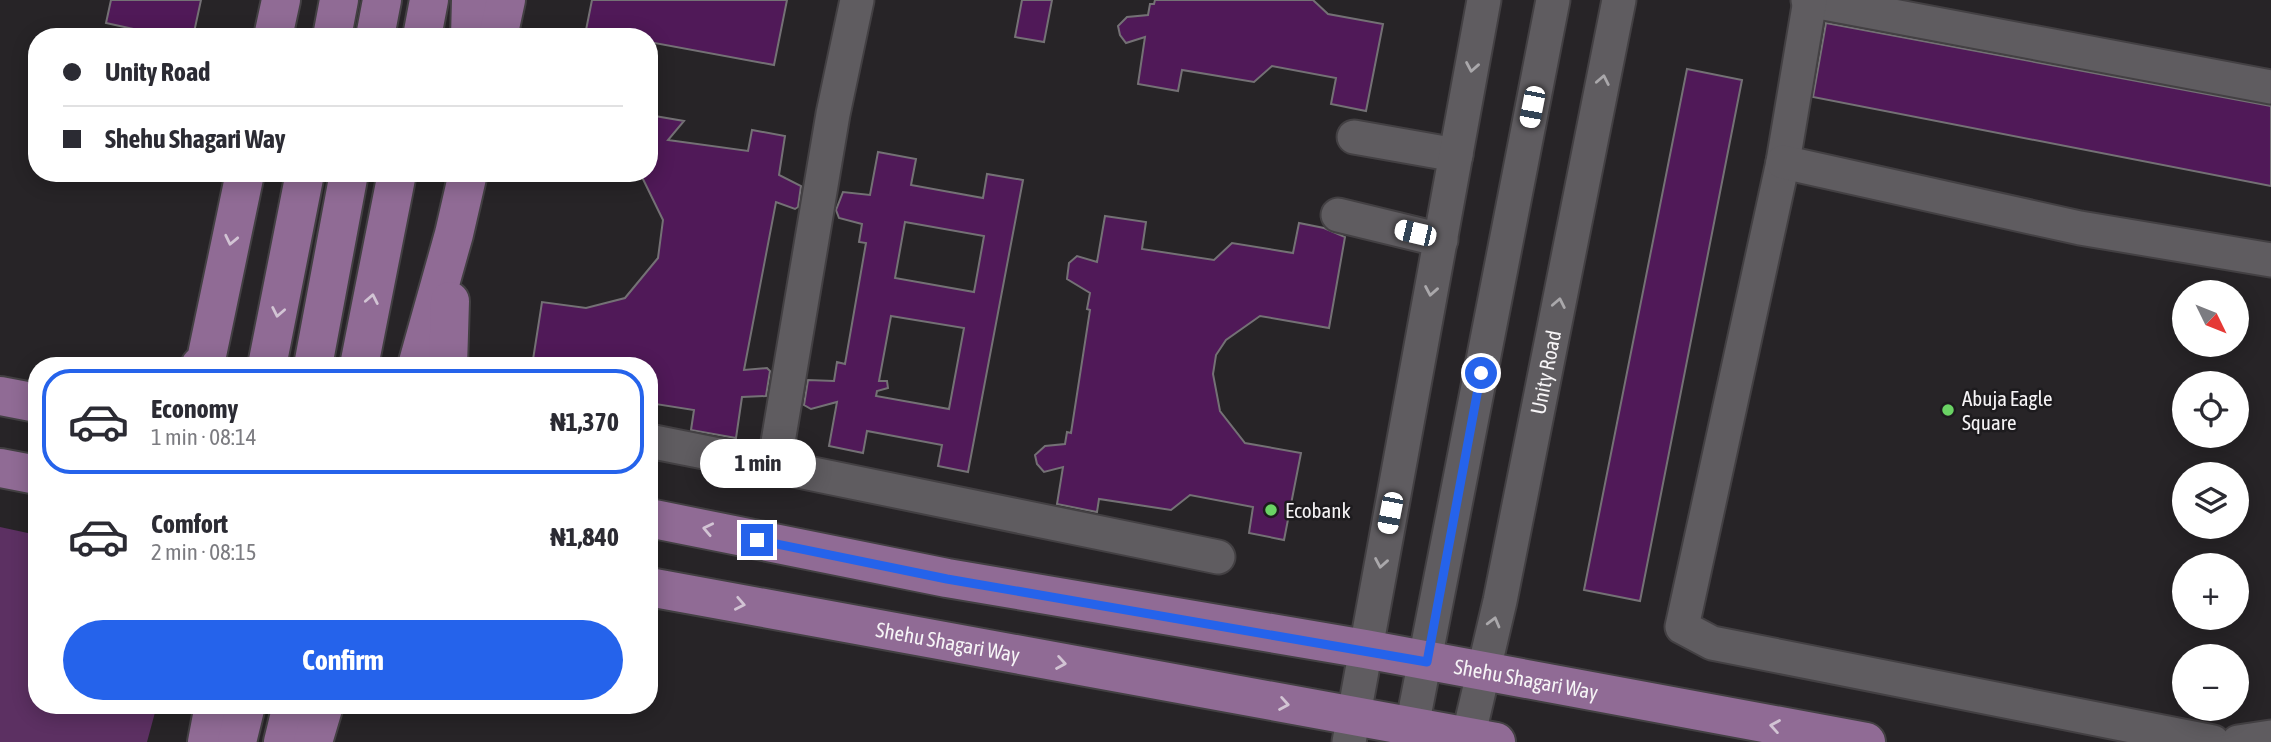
<!DOCTYPE html>
<html lang="en">
<head>
<meta charset="utf-8">
<style>
  body { margin:0; font-family:"Asap Condensed",sans-serif; background:#f2f2f3; color:#2b2b33; height:100vh; display:flex; flex-direction:column; font-size:26px; white-space:nowrap }
  * { box-sizing:border-box; margin:0 }
  p { font-size:23px; color:#7c7c81 }
  .icon { flex:none; width:38px; height:38px; fill:none; stroke:currentColor; stroke-width:2; stroke-linecap:round; stroke-linejoin:round }
  .map { position:relative; flex:1; overflow:hidden }
  .sheet { position:absolute; left:28px; top:357px; width:630px; height:357px; display:flex; flex-direction:column; background:#fff; border-radius:28px; box-shadow:0 4px 18px #0003 }
  .sheet>* { flex:none }
  .hud { position:absolute; left:28px; top:28px; width:630px; height:154px; border-radius:28px; box-shadow:0 4px 18px #0003; display:grid; align-content:center; height:154px; padding:0 35px; background:#fff }
  .needle { width:46px; rotate:133deg }
  .controls { position:absolute; left:2172px; top:280px; display:grid; gap:14px }
  .controls a { display:grid; place-items:center; width:77px; height:77px; border-radius:50%; background:#fff; box-shadow:0 4px 18px #0003; font-size:35px }
  .end { position:absolute; width:32px; height:32px; margin:-16px; border:9px solid #2563eb; background:#fff; box-shadow:0 0 0 4px #fff }
  .from { border-radius:50% }
  .bubble { position:absolute; height:49px; border-radius:24px; background:#fff; box-shadow:0 4px 18px #0003; font-size:23px; font-weight:700; line-height:49px; text-align:center }
  .car { position:absolute; width:21px; height:42px; margin:-21px -10px; border-radius:9px; box-shadow:0 0 5px 2px #0007; background:linear-gradient(#fff 24%,#345 0 40%,#fff 0 76%,#345 0 86%,#fff 0) }
  .hud b { display:flex; align-items:center; gap:24px; height:66px; font-size:26px }
  .hud b+b { border-top:2px solid #e1e1e2 }
  .hud i { width:18px; height:18px; background:#2b2b33 }
  ul { padding:12px 0 0; list-style:none }
  li { display:flex; align-items:center; gap:21px; height:105px; margin:0 14px 10px; padding:0 21px; border:4px solid transparent; border-radius:28px }
  li div { flex:1 }
  li b { display:block; font-size:26px }
  li em { font-style:normal; font-weight:700 }
  li.current { border-color:#2563eb }
  li>.icon { width:63px; height:63px; stroke-width:1.5 }
  .action { display:flex; gap:14px; margin-top:auto; padding:14px 35px }
  .action a { flex:1; height:80px; border-radius:42px; background:#2563eb; color:#fff; font-size:28px; font-weight:700; line-height:80px; text-align:center }
  .map>svg:first-child { display:block }
  .green { fill:#5c3062 }
  .building { fill:#501958; stroke:#747175; stroke-width:2; fill-rule:evenodd }
  .lines { fill:none; stroke-linecap:round; stroke-linejoin:round }
  .minor-casing { stroke:#434043; stroke-width:37 }
  .major-casing { stroke:#434043; stroke-width:42 }
  .minor { stroke:#5f5c60; stroke-width:33 }
  .major { stroke:#906b95; stroke-width:38 }
  .oneway { stroke:#aaa8ab }
  .oneway2 { stroke:#d2c4d4 }
  .route { stroke:#2563eb; stroke-width:9 }
  .poi-dot { fill:#6ad364; stroke:#1d1b1e; stroke-width:2.5 }
  .labels { text-anchor:middle; dominant-baseline:central; stroke-width:5; stroke-linejoin:round; paint-order:stroke }
  .street-label { font-size:21px; fill:#f6f4f6; stroke:#1d1b1e }
  .poi-label { font-size:21px; fill:#f6f4f6; stroke:#1d1b1e; text-anchor:start }
</style>
</head>
<body>
<div class="map">
<svg width="2271" height="742" viewBox="0 0 2271 742">
  <rect width="100%" height="100%" fill="#272427"/>
  <!-- green -->
  <path class="green" d="M0,527L37,535V705H157L147,742H0Z"/>
  <!-- building -->
  <path class="building" d="M111,0H201L193,37H170L106,23Z
    M592,0H787L774,65L649,42V37H624L586,30Z
    M1022,0H1052L1044,42L1015,37Z
    M1155,0H1313L1328,14L1383,24L1366,111L1331,104L1336,78L1272,66L1254,82L1182,70L1178,91L1138,84L1145,37L1126,43L1120,35L1118,26L1127,17L1148,15L1150,4H1154Z
    M1826,23L2271,106V186L1813,97Z
    M1687,69L1742,80L1640,601L1584,590Z
    M649,115L684,121L668,140L748,151L752,130L785,136L779,175L801,186L798,207L795,209L776,202L744,370L767,368L770,371L766,396L742,397L736,438L691,430L694,410L649,403V366H532L542,302L586,308L625,298L658,258L663,220L640,173H649Z
    M878,152L916,159L911,185L983,198L987,174L1023,180L968,472L938,466L942,445L867,431L863,453L829,446L837,402L811,409L804,405L808,380L834,381L837,362L845,364L866,243L859,242L862,224L839,218L836,210L843,192L870,195ZM905,222L984,236L974,292L895,278ZM891,316L964,328L949,409L876,396L877,391L888,388L887,381H879Z
    M1105,216L1146,222L1142,249L1214,260L1232,243L1293,253L1299,223L1324,228L1345,237L1329,328L1260,316L1226,340L1216,355L1213,374L1220,411L1245,443L1301,453L1284,540L1249,533L1253,507L1190,495L1171,510L1099,499L1097,512L1057,504L1063,467L1044,472L1037,464L1035,455L1045,446L1065,444L1067,432L1071,433L1090,310L1087,309L1090,293L1067,279L1069,263L1077,256L1097,262Z"/>
  <g class="lines">
    <!-- minor casing -->
    <g class="minor-casing">
      <g id="minor">
        <path d="M1808,0L2271,87"/>
        <path d="M1810,0L1783,162L1682,627L1712,643L2213,742"/>
        <path d="M1354,137L1456,155"/>
        <path d="M1783,162L2080,228L2271,260"/>
        <path d="M1338,215L1441,240"/>
        <path d="M649,441L774,466L833,114L857,0"/>
        <path d="M774,466L1218,557"/>
        <path d="M1349,742L1484,0"/>
        <path d="M1409,742L1553,0"/>
        <path id="s1" d="M1467,742L1500,601L1619,0"/>
        <path d="M2238,742L2271,737"/>
      </g>
    </g>
    <!-- major casing -->
    <g class="major-casing">
      <g id="major">
        <path d="M273,37L281,0"/>
        <path d="M332,37L339,0"/>
        <path d="M375,37L382,0"/>
        <path d="M422,37L429,0"/>
        <path d="M470,37L471,0"/>
        <path d="M498,37L506,0"/>
        <path d="M200,366L206,360L245,173"/>
        <path d="M267,366L305,173"/>
        <path d="M313,366L349,173"/>
        <path d="M359,366L397,173"/>
        <path d="M417,366L454,234L468,173"/>
        <path d="M448,366L450,301"/>
        <path d="M0,396L37,403"/>
        <path d="M0,468L37,475"/>
        <path id="s2" d="M649,518L947,578L1365,649L1866,742"/>
        <path id="s3" d="M649,587L1496,742"/>
        <path d="M207,742L214,705"/>
        <path d="M237,742L246,705"/>
        <path d="M283,742L292,705"/>
        <path d="M313,742L324,705"/>
      </g>
    </g>
    <!-- minor -->
    <use href="#minor" class="minor"/>
    <!-- major -->
    <use href="#major" class="major"/>
  </g>
  <!-- one-way arrows -->
  <defs><path id="oneway-chevron" d="M-2-3.5L2.5 0L-2 3.5" fill="none" stroke-width="1.6" stroke-linecap="round" stroke-linejoin="round" transform="scale(1.75)"/></defs>
  <g class="oneway">
    <use href="#oneway-chevron" transform="translate(1472 67) rotate(100)"/>
    <use href="#oneway-chevron" transform="translate(1603 80) rotate(-79)"/>
    <use href="#oneway-chevron" transform="translate(1431 291) rotate(100)"/>
    <use href="#oneway-chevron" transform="translate(1559 303) rotate(-79)"/>
    <use href="#oneway-chevron" transform="translate(1381 563) rotate(100)"/>
    <use href="#oneway-chevron" transform="translate(1494 622) rotate(-75)"/>
  </g>
  <g class="oneway2">
    <use href="#oneway-chevron" transform="translate(231 240) rotate(102)"/>
    <use href="#oneway-chevron" transform="translate(372 299) rotate(-79)"/>
    <use href="#oneway-chevron" transform="translate(278 312) rotate(101)"/>
    <use href="#oneway-chevron" transform="translate(708 529) rotate(-168)"/>
    <use href="#oneway-chevron" transform="translate(740 604) rotate(11)"/>
    <use href="#oneway-chevron" transform="translate(1061 663) rotate(10)"/>
    <use href="#oneway-chevron" transform="translate(1284 704) rotate(10)"/>
    <use href="#oneway-chevron" transform="translate(1775 726) rotate(-170)"/>
  </g>
  <g class="lines">
    <!-- route -->
    <path class="route" d="M757,540L947,579L1427,662L1481,373"/>
  </g>
  <!-- markers -->
  <g class="poi-dot">
    <circle cx="1948" cy="410" r="7"/>
    <circle cx="1271" cy="510" r="7"/>
  </g>
  <g class="labels">
    <!-- street labels -->
    <g class="street-label">
      <text stroke="none"><textPath href="#s1" startOffset="378">Unity Road</textPath></text>
      <text stroke="none"><textPath href="#s3" startOffset="304">Shehu Shagari Way</textPath></text>
      <text stroke="none"><textPath href="#s2" startOffset="892">Shehu Shagari Way</textPath></text>
    </g>
    <!-- poi labels -->
    <g class="poi-label">
      <text x="1962" y="398">Abuja Eagle<tspan x="1962" dy="24">Square</tspan></text>
      <text x="1285" y="510">Ecobank</text>
    </g>
  </g>
</svg>
<div class="controls">
<a><svg class="needle" viewBox="-14 -14 28 28"><path d="M0-13l5 13h-10z" fill="#e53935"/><path d="M0 13l5-13h-10z" fill="#7c7c81"/></svg></a>
<a><svg class="icon" aria-label="locate" viewBox="0 0 24 24"><circle cx="12" cy="12" r="6"/><path d="M12 2v4M12 18v4M2 12h4M18 12h4"/></svg></a>
<a><svg class="icon" aria-label="layers" viewBox="0 0 24 24"><path d="M12 4l9 5-9 5-9-5zM3 14l9 5 9-5"/></svg></a>
<a>+</a>
<a>−</a>
</div>
<i class="end from" style="left:1481px;top:373px"></i>
<i class="end" style="left:757px;top:540px"></i>
<div class="bubble" style="left:700px;top:439px;width:116px">1 min</div>
<i class="car" style="left:1532px;top:107px;rotate:191deg"></i>
<i class="car" style="left:1415px;top:233px;rotate:283deg"></i>
<i class="car" style="left:1390px;top:513px;rotate:191deg"></i>
<div class="hud">
<b><i class="from"></i>Unity Road</b>
<b><i></i>Shehu Shagari Way</b>
</div>
<section class="sheet">
<ul>
<li class="current"><svg class="icon" aria-label="car" viewBox="0 0 24 24"><path d="M5 17H2v-5l4-1 3-4h7l3 4 3 1v5h-3M9 17h6M6 11h13"/><circle cx="7" cy="17" r="2"/><circle cx="17" cy="17" r="2"/></svg><div><b>Economy</b><p>1 min · 08:14</p></div><em>₦1,370</em></li>
<li><svg class="icon" aria-label="car" viewBox="0 0 24 24"><path d="M5 17H2v-5l4-1 3-4h7l3 4 3 1v5h-3M9 17h6M6 11h13"/><circle cx="7" cy="17" r="2"/><circle cx="17" cy="17" r="2"/></svg><div><b>Comfort</b><p>2 min · 08:15</p></div><em>₦1,840</em></li>
</ul>
<div class="action"><a>Confirm</a></div>
</section>
</div>
</body>
</html>
